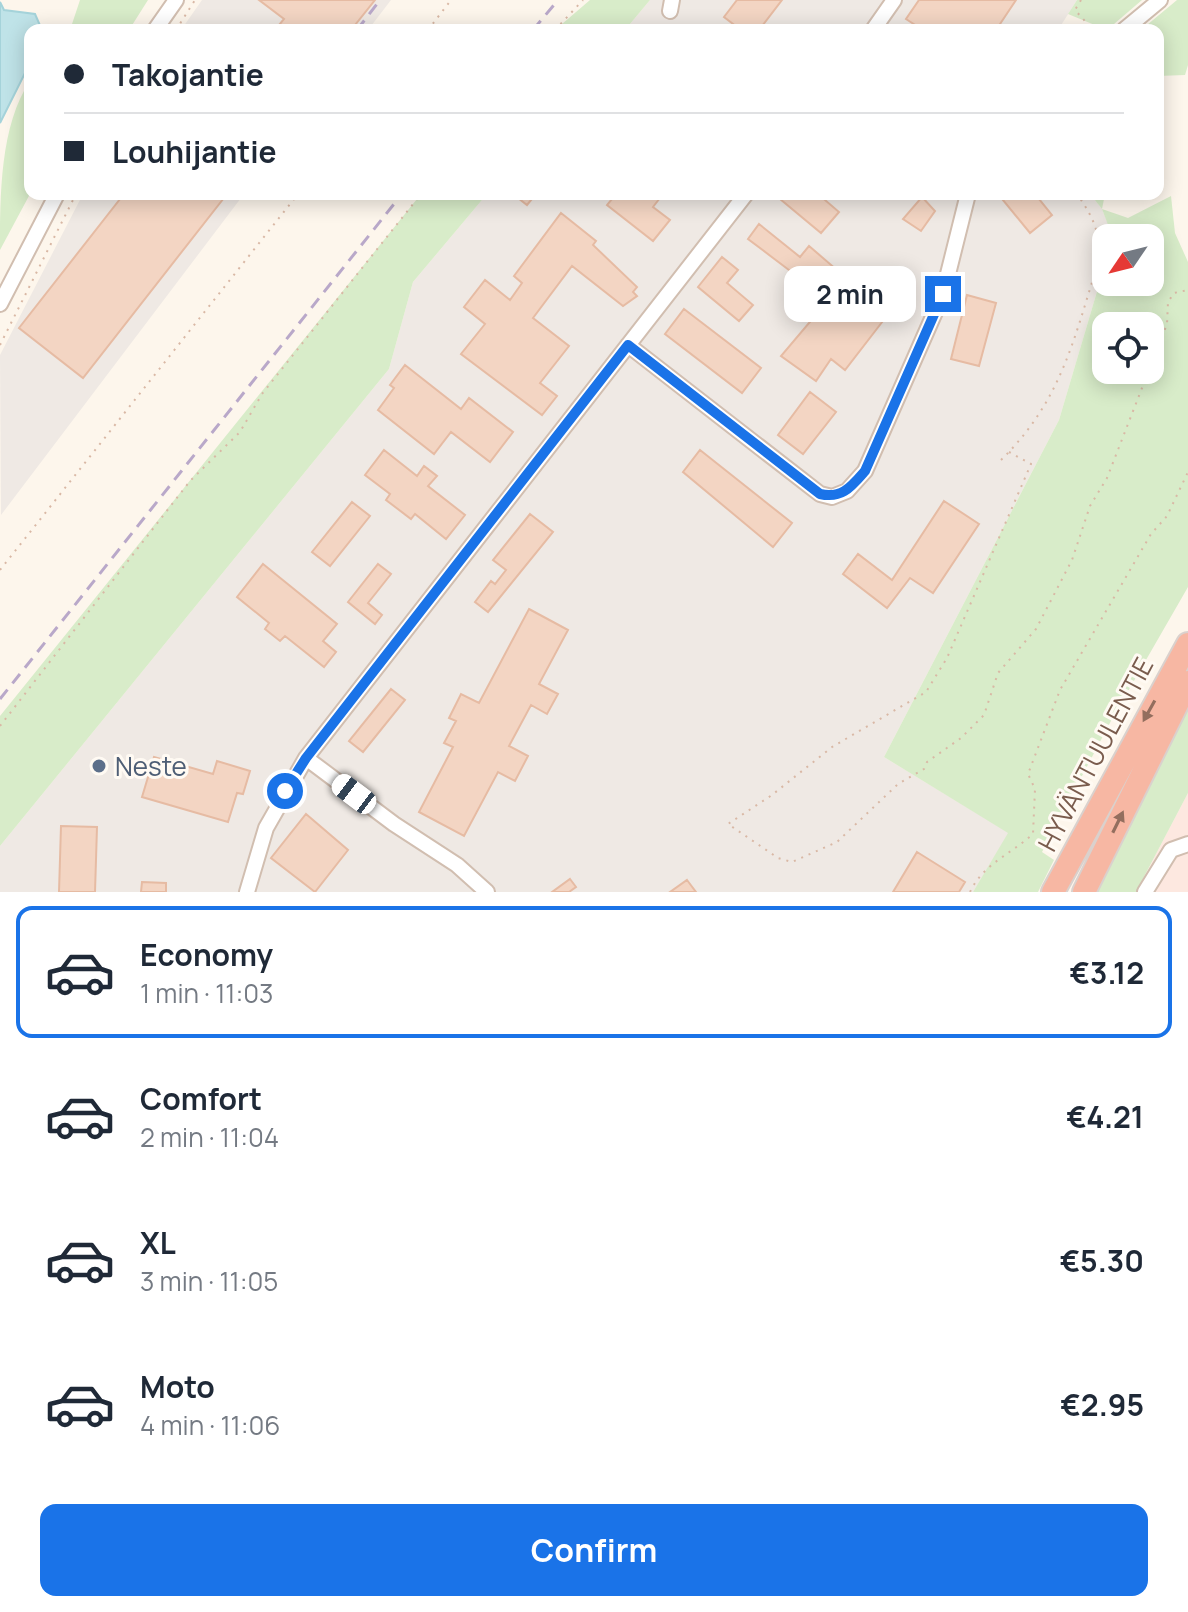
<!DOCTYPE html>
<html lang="en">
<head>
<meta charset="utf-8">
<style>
  body { margin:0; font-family:Manrope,sans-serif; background:#f6f6f7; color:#1f2937; height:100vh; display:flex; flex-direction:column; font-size:30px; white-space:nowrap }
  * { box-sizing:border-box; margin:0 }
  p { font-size:26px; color:#747a83 }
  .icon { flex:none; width:44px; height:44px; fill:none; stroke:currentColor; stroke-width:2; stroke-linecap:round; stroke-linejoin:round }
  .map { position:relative; height:892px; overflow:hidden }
  .sheet { display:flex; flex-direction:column; background:#fff; flex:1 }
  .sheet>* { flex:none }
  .hud { position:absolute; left:24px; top:24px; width:1140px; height:176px; border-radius:16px; box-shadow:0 4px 20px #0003; display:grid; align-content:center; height:176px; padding:0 40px; background:#fff }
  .needle { width:52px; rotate:235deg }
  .buttons { position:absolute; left:1092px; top:224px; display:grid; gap:16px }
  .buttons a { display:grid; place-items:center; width:72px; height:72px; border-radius:16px; background:#fff; box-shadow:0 4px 20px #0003; font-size:40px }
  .end { position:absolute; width:36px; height:36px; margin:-18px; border:10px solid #1a73e8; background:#fff; box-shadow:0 0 0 4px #fff }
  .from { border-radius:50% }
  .bubble { position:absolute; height:56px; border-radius:16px; background:#fff; box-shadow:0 4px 20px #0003; font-size:26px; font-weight:700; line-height:56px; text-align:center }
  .car { position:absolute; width:24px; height:48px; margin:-24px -12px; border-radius:10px; box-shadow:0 0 6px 2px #0007; background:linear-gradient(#fff 24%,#345 0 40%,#fff 0 76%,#345 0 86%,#fff 0) }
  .hud b { display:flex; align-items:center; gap:28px; height:76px; font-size:30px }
  .hud b+b { border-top:2px solid #e0e1e3 }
  .hud i { width:20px; height:20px; background:#1f2937 }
  ul { padding:14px 0 0; list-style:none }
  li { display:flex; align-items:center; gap:24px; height:132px; margin:0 16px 12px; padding:0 24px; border:4px solid transparent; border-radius:16px }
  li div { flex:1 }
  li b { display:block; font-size:30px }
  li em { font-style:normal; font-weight:700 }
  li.on { border-color:#1a73e8 }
  li>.icon { width:72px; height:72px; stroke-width:1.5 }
  .primary-button { display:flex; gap:16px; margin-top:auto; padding:16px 40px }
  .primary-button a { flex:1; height:92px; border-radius:16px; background:#1a73e8; color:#fff; font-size:32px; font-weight:700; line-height:92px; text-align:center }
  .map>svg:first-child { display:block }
  .commercial { fill:#fde8e0 }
  .industrial { fill:#efe9e4 }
  .green { fill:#d8ecc9; fill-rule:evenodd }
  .water { fill:#bfe3e8; stroke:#a5d3da; stroke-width:2 }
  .building { fill:#f3d5c3; stroke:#e6bba3; stroke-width:2 }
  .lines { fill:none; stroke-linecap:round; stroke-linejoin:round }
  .minor-casing { stroke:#d1beb0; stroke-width:18 }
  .highway-casing { stroke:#dad1cd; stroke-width:26 }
  .path { stroke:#d9b8a5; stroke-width:2; stroke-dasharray:2 6; stroke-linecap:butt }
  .minor { stroke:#fff; stroke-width:14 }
  .highway { stroke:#f7b7a3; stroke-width:22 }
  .rail { stroke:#b9a8c9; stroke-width:3; stroke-dasharray:12 8; stroke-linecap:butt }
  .oneway { fill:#936e5e }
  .route { stroke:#1a73e8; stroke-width:10 }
  .service-dot { fill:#5c6f8a; stroke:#fffaf3; stroke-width:3 }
  .labels { text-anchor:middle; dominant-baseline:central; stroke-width:6; stroke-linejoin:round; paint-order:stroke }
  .street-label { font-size:26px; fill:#7a5c4d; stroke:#fffaf3 }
  .service-label { font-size:26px; fill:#4e5e75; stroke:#fffaf3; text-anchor:start }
</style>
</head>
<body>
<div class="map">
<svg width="1188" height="892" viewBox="0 0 1188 892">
  <rect width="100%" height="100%" fill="#fdf6ec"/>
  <!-- commercial -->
  <path class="commercial" d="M1188,793V892H1136Z"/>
  <!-- industrial -->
  <path class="industrial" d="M202,0H391L368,30H181Z
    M650,0H1077L1058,30H625Z
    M83,194H244L1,515L0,355Z
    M487,194H1090L1102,209L1113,236L1106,238V261L1059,420L884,757L1009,833L973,892H0V846L389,369L413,282Z"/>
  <!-- green -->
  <path class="green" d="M80,0H148L129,30H70Z
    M590,0H650L625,30H555Z
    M1077,0H1142L1107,30L1068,14Z
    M1177,0H1188V65L1185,75L1158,76V30H1141Z
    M30,81V194L0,250C0,196 0,125 30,81Z
    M421,194H487L413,282L389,369L0,846V716Z
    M1090,194H1105L1102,209L1128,218L1171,196L1175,233L1188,262V587L1112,719L1042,852L1054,860L1038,892H973L1008,833L884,757L1059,420L1106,261V282H1150V238H1113L1102,209ZM1106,326H1150V370H1106Z
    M1188,709V793L1136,892H1092Z"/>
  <!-- water -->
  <path class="water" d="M0,2L4,10L35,14L42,30H30V63L0,123Z"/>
  <!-- building -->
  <path class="building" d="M259,0H375L351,30H275L284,19Z
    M737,0H782L759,30H741L724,17Z
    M919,0H1016L996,30H923L906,19Z
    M124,194H227L83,378L19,328Z
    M513,194H536L527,205Z
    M616,194H663L653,207L670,220L653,241L607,205Z
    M774,194H818L839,212L821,233Z
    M998,194H1035L1052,215L1030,233Z
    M922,197L935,211L921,231L903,219Z
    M561,213L596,241L593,245L637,287L633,292L637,296L623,306L572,266L533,318L569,346L540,383L557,396L542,415L461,354L485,324L464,307L485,280L510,300L522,283L514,276Z
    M759,224L800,257L809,246L837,270L818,292L748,239Z
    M722,257L738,270L727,283L753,305L739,321L698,287Z
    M850,288L886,317L845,370L831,359L816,381L781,356L820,310L827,316Z
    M967,295L996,303L979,366L951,359Z
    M684,309L761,368L742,393L665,334Z
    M405,365L461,409L469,398L513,432L490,462L451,432L434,454L378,410L394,388L390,385Z
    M810,392L836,412L803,454L778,435Z
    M384,450L417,476L424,466L437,476L428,486L465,515L446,539L415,514L411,519L386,500L390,494L365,475Z
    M700,450L792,523L773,547L683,472Z
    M944,501L979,524L933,593L910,578L887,608L843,574L858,554L892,580Z
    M352,502L370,516L330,566L312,552Z
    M530,514L553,532L488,612L475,602L491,581L495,584L506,570L493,560Z
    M263,564L337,624L323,641L336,652L324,667L285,636L280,641L265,629L269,623L237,597Z
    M378,564L391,574L368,603L382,615L375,624L348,602Z
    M529,609L568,630L539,684L558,694L547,714L531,705L509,746L528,756L515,781L498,772L464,836L419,812L453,747L444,743L456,721L449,718L461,694L479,703Z
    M391,689L405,700L363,752L349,741Z
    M154,757L213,774L217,761L250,771L243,794L237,793L228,822L142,797Z
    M306,814L348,850L315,892L271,858Z
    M61,826L97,827L95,892H59Z
    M917,852L965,882L959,892H893Z
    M570,879L576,887L569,892H552Z
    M687,880L696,892H670Z
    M142,882L166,883V892H141Z"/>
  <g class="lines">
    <!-- minor casing -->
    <g class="minor-casing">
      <path id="minor" d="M670,11L672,0
        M155,30L176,0
        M873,30L894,0
        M1124,30L1160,0
        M0,304L57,194
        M628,345L820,494L832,497L847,491L865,471L943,294L968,194
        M306,758L394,824L457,865L487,892
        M247,892L266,828L306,758L746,194
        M1145,892L1171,850L1188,844"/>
    </g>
    <!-- highway casing -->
    <g class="highway-casing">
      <path id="highway" d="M1053,892L1188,644
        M1084,892L1188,682"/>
    </g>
    <!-- path -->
    <path class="path" d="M1081,0L1075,10L1093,30
      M176,30L195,0
      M428,30L451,0
      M555,30L583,0
      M0,345L76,194
      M1150,367L1167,324L1168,302L1174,293L1188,290
      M1009,452L1031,464L947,658L926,692L832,747L772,795L728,824L778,858L792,862L837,842L898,784L924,769L927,762L961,738L984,715L998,673L1036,629L1072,560L1090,506L1107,478L1149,370
      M1001,460C1060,402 1073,343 1097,266C1103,237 1094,218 1077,194
      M0,570L298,194
      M0,726L190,481L240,432L262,394L421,194
      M970,892C983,864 1011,854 1033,834L1035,789L1028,774L1060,690L1151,534L1167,516L1188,472"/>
    <!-- minor -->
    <use href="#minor" class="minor"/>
    <!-- highway -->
    <use href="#highway" class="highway"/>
    <!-- rail -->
    <path class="rail" d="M357,30L380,0
      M533,30L558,0
      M0,699L402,194"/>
  </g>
  <!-- one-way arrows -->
  <defs><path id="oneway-solid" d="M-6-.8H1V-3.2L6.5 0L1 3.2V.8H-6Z" transform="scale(2)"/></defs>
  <g class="oneway">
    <use href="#oneway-solid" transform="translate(1149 711) rotate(119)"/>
    <use href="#oneway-solid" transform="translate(1118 822) rotate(-64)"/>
  </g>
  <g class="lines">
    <!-- route -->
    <path class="route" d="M285,791L306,758L628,345L820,494C842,499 851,487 865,471L943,294"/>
  </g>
  <!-- markers -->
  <circle class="service-dot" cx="99" cy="766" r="8"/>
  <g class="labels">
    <!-- street labels -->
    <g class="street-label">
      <text transform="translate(1095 754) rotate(-62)">HYVÄNTUULENTIE</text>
    </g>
    <!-- service labels -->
    <g class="service-label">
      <text x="115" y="766">Neste</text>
    </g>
  </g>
</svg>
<div class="buttons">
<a><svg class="needle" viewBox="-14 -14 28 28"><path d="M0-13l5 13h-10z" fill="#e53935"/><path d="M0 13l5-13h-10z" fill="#747a83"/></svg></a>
<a><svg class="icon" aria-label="locate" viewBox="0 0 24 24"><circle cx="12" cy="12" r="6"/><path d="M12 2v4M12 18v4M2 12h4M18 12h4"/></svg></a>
</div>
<i class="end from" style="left:285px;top:791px"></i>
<i class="end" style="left:943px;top:294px"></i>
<div class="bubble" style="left:784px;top:266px;width:132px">2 min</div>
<i class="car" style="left:354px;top:794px;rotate:307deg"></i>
<div class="hud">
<b><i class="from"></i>Takojantie</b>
<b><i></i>Louhijantie</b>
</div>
</div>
<section class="sheet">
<ul>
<li class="on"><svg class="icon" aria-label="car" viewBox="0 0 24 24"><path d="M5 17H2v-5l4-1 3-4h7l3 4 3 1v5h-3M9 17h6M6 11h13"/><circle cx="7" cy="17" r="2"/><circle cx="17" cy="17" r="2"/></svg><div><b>Economy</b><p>1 min · 11:03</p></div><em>€3.12</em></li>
<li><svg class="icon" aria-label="car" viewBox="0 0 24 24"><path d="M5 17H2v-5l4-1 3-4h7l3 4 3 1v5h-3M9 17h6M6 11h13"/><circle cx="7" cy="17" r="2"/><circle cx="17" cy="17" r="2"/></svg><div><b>Comfort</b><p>2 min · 11:04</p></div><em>€4.21</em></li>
<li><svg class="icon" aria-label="car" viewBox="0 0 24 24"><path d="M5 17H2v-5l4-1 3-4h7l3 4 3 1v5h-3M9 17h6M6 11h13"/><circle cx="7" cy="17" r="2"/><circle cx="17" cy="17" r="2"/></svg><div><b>XL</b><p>3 min · 11:05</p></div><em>€5.30</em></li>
<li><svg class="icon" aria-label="car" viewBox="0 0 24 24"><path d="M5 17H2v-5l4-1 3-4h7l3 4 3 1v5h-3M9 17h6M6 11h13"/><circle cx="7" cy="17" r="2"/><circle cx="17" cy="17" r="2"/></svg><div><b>Moto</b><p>4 min · 11:06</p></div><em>€2.95</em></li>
</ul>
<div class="primary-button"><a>Confirm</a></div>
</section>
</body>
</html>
